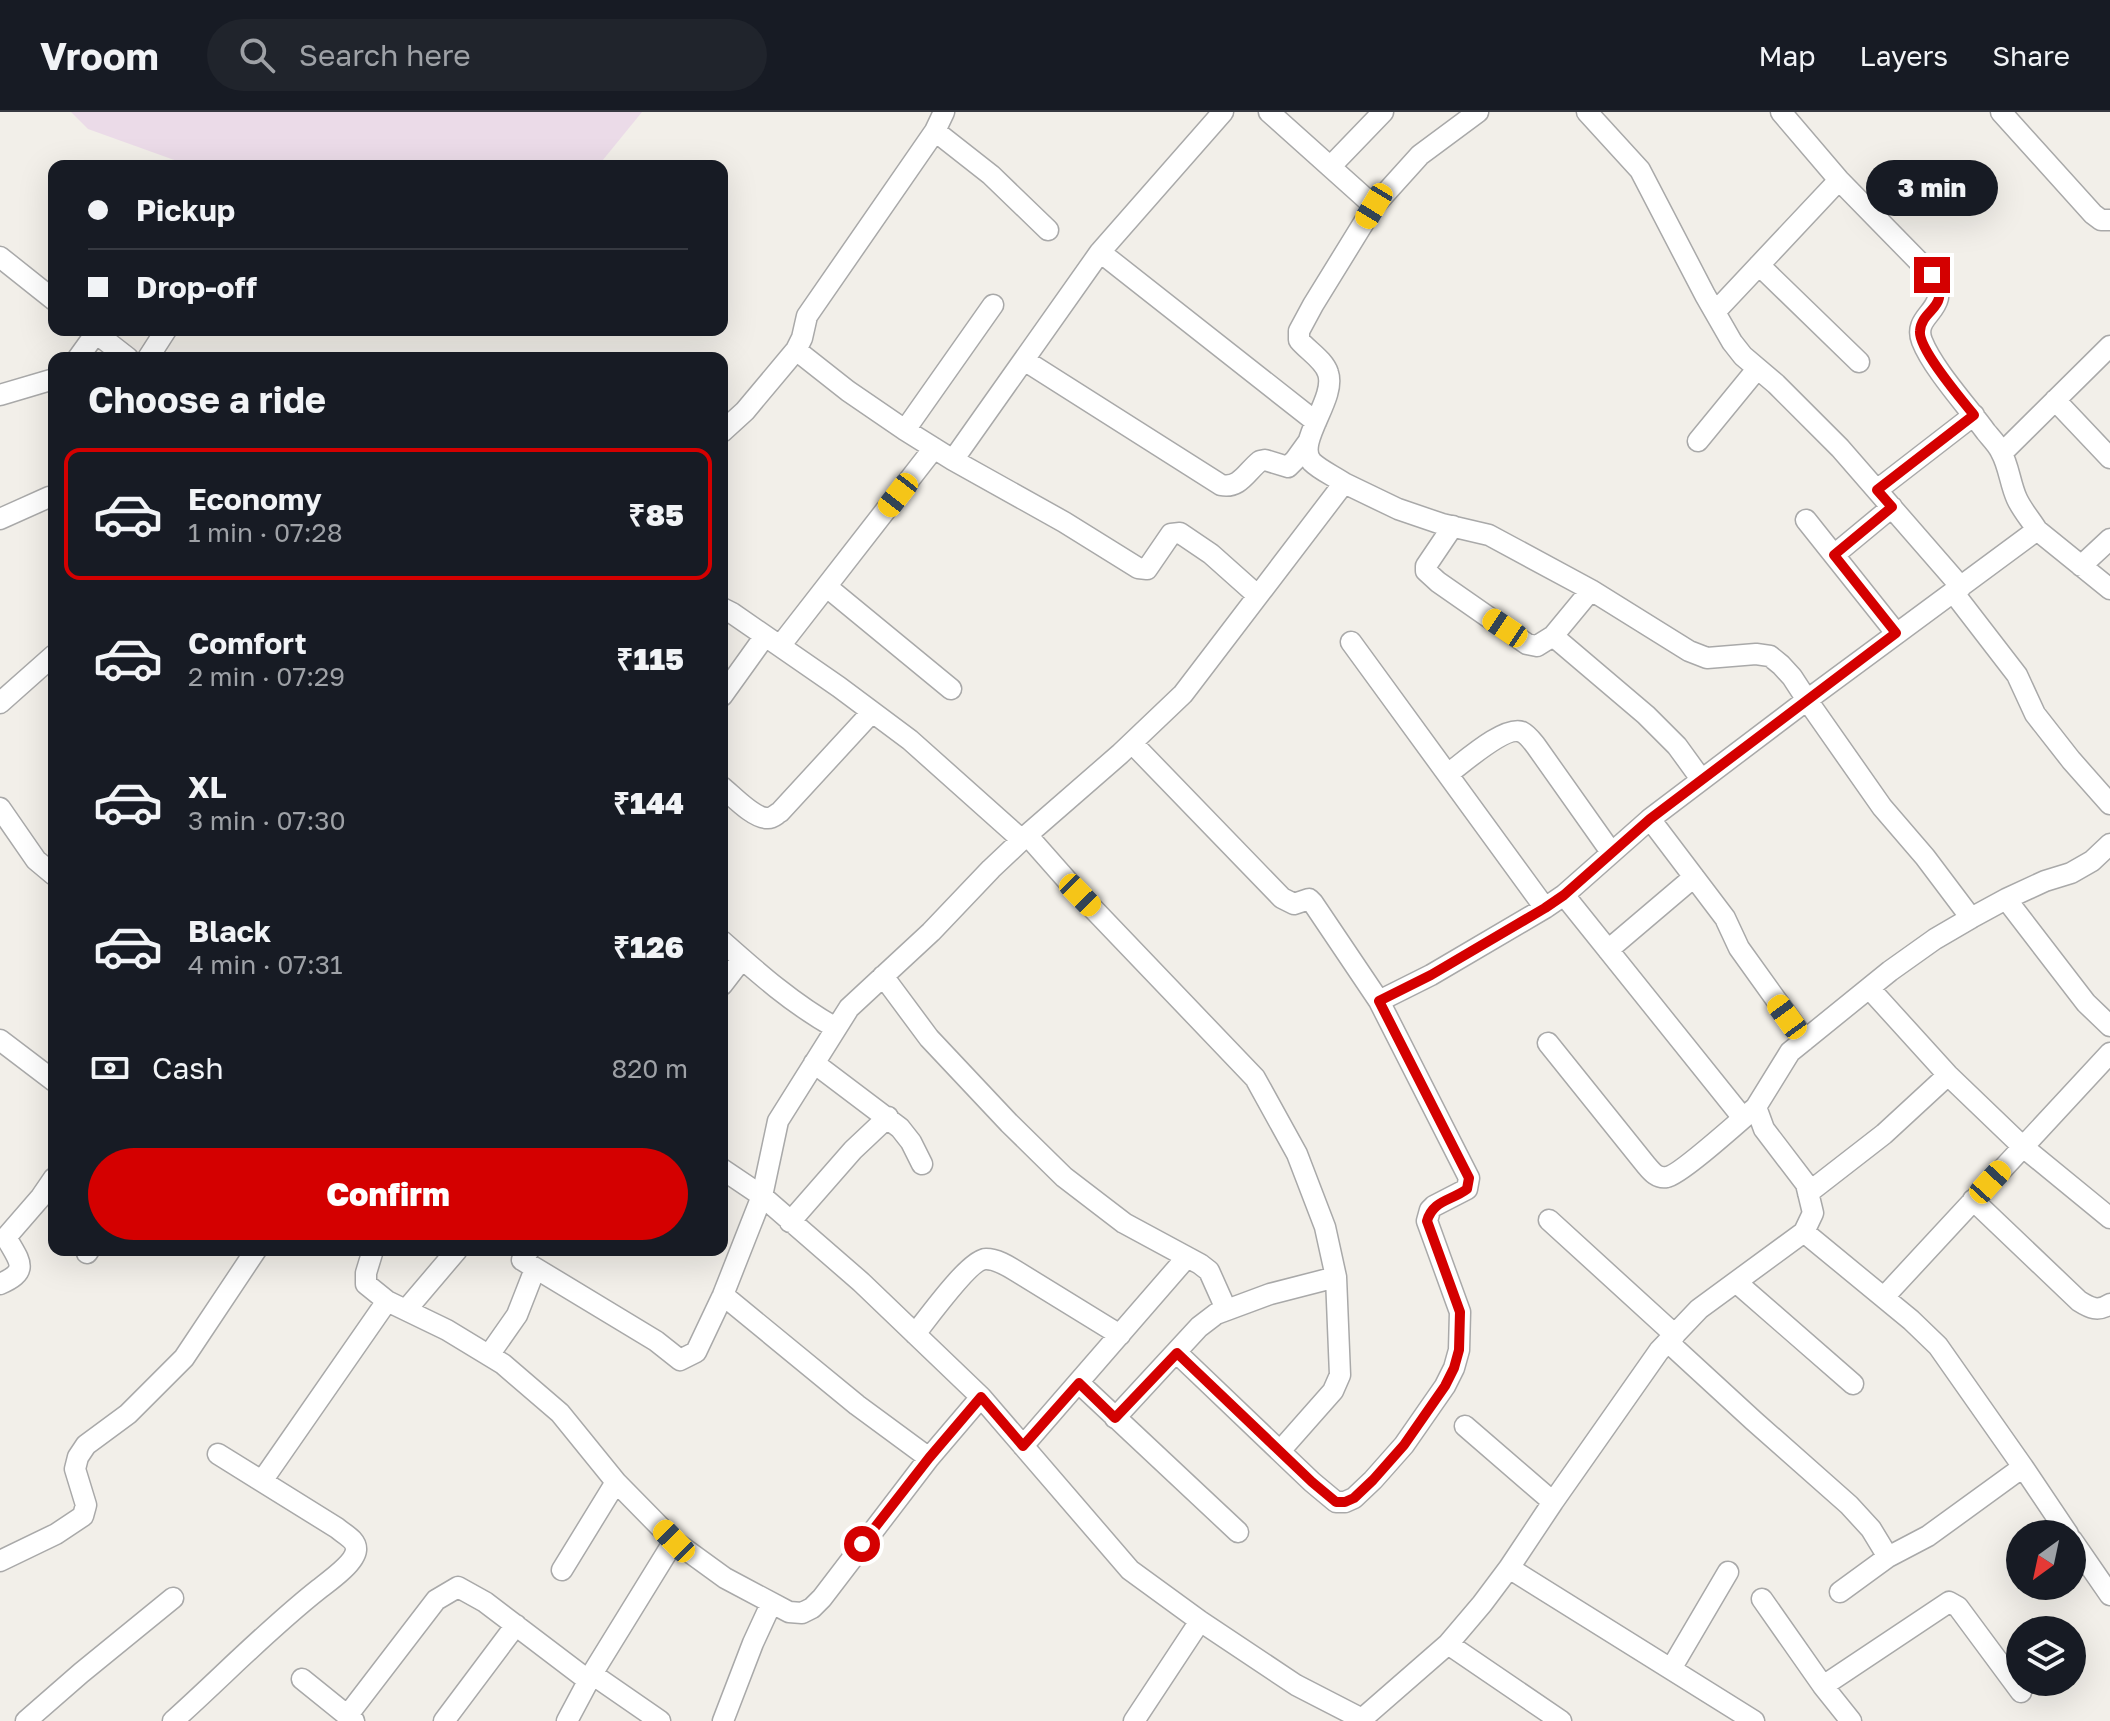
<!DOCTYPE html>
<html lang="en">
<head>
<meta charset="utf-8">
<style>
  body { margin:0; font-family:"Golos Text",sans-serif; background:#20242c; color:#f1f3f6; height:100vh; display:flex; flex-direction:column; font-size:30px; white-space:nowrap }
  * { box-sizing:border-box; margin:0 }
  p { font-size:26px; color:#9ea1a6 }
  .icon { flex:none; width:44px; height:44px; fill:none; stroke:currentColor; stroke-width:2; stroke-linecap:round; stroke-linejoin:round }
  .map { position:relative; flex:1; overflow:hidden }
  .drawer { position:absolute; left:48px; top:240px; width:680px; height:904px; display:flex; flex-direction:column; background:#171b24; border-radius:16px; box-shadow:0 8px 32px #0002 }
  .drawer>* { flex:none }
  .top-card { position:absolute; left:48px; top:48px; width:680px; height:176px; border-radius:16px; box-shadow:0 8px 32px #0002; display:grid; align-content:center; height:176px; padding:0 40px; background:#171b24 }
  .needle { width:52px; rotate:213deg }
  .controls { position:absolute; left:2006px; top:1408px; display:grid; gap:16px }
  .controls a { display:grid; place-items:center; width:80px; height:80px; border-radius:50%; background:#171b24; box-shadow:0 8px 32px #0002; font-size:40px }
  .end { position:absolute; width:36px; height:36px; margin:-18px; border:10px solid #d40000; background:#fff; box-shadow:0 0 0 4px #fff }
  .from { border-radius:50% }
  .bubble { position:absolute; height:56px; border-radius:28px; background:#171b24; box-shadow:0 8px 32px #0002; font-size:26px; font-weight:800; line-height:56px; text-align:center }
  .car { position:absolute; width:24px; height:48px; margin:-24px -12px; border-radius:10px; box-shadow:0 0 6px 2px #0007; background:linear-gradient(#f5c518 24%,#345 0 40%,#f5c518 0 76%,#345 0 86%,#f5c518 0) }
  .top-card b { display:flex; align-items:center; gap:28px; height:76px; font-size:30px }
  .top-card b+b { border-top:2px solid #363941 }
  .top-card i { width:20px; height:20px; background:#f1f3f6 }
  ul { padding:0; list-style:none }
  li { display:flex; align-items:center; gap:24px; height:132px; margin:0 16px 12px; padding:0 24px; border:4px solid transparent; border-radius:16px }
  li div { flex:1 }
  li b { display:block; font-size:30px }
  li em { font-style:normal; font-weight:800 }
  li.current { border-color:#d40000 }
  li>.icon { width:72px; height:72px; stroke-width:1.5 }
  h2 { padding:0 40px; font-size:36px; line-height:96px }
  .pay { display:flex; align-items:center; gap:20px; height:88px; padding:0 40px; font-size:30px }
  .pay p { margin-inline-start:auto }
  .action { display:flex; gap:16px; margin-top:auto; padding:16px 40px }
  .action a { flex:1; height:92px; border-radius:48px; background:#d40000; color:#fff; font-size:32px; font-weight:800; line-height:92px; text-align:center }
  header { display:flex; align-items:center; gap:48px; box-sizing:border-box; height:112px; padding:0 40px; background:#171b24; border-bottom:2px solid #363941 }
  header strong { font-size:38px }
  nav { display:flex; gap:44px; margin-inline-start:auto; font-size:28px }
  .search { width:560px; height:72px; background:#20242c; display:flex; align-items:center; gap:20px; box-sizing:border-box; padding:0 28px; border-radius:44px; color:#9ea1a6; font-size:30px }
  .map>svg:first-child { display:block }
  .industrial { fill:#ebdbe8 }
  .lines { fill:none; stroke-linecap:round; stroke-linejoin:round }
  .street-casing { stroke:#a9a9a9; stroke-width:23 }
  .street { stroke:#fff; stroke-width:20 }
  .route { stroke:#d40000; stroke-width:10 }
</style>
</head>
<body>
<header>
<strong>Vroom</strong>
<div class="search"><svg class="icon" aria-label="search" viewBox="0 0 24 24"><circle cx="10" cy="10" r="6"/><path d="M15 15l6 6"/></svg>Search here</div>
<nav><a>Map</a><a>Layers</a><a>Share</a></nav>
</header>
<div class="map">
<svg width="2110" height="1609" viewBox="0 0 2110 1609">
  <rect width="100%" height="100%" fill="#f2efe9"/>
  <!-- industrial -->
  <path class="industrial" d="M71,0H642L598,54H191L88,17Z"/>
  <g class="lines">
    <!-- street casing -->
    <g class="street-casing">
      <path id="street" d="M1269,0L1374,94
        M1587,0L1640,58L1705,183L1732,230L1743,244L1776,272L1840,336L1961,475
        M2001,0L2093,102L2101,108H2110
        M935,19L991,63L1048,118
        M1331,54L1383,0
        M1100,140L1316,310
        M0,145L54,188
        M1759,153L1859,250
        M993,193L905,318L953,348L1064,410L1138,456L1147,457L1171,422L1180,421L1211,442L1257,483
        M1715,200L1839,68
        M92,218L128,246
        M796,238L848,279L905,318
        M78,246L96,221
        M148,246L166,218
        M1024,248L1221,373C1240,377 1247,359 1260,349L1265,348L1288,355L1295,348L1308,330
        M0,283L54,267
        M2055,288L2110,346
        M722,320L745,299L796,238L802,226L807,204L935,19L944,0
        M1698,329L1757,257
        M2002,341L2110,234
        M953,348L1100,140L1223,0
        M1344,371C1334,364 1320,358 1312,350C1294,331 1337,287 1328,261C1324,248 1307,238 1299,228V219L1313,193L1374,94L1420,43L1478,0
        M1877,378L1974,303
        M0,407L49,385
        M1806,408L1896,521
        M1453,414L1426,454V459L1438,470L1527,532L1537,534L1553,524L1591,478
        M2037,418L2110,477
        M1834,443L1892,395
        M2081,454L2110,427
        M827,475L951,577
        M1953,480L2017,563L2035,602L2071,648L2110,692
        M722,496L732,501L839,575L910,628L1022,728
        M1553,524L1646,603L1677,634L1701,667
        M1351,530L1545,796
        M780,534L934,336
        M722,584L765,524
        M0,591L54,543
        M1132,631L1282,786L1294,792L1309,787L1313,791L1379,889L1431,863L1545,796L1564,783L1650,707L1807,588L1882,695L1925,745L1971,806L1935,827L1890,859L1790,940L1756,995L1764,1017L1806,1072L1813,1101L1804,1120L1699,1197L1659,1239L1553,1390L1509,1456L1754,1609
        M1449,661C1463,651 1505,613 1522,620C1528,623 1532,629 1536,634L1611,740
        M722,675C732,683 754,707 768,706C773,706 775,703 780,700L872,600
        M0,696L36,748L54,763
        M1650,707L1725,806L1739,836L1805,928
        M1027,723L1080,783L1255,966L1297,1042L1325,1115L1336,1165L1340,1263L1333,1279L1280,1339
        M1564,783L1743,1006
        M2006,787L2086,891L2110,914
        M1971,806L2006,787L2045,769L2071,761L2092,749L2110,732
        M722,829C758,861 794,893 836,916
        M1608,838L1694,765
        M883,864L929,926L1009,1011L1064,1065L1124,1111L1200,1152L1209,1159L1226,1197
        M722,873L742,847
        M1869,876L1948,963L2022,1034L2110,1106
        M0,928L54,969
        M1548,931L1646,1053C1651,1059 1657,1067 1667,1065C1680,1063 1742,1007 1756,995
        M814,951L900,1016L911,1030L922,1052
        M1808,1081L1884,1022L1948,963
        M1973,1088L2079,1189C2090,1196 2098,1200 2110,1192
        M1549,1108L1675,1223
        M790,1110L853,1038L888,1005
        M373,1138L366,1161V1172L387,1189L447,1218L503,1252L560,1301L616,1370L674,1429L725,1466L789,1500L802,1501L812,1496L822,1486L929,1346L981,1285
        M529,1138L522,1148L656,1229L680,1248L696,1240L723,1183L762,1084L722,1057
        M87,1141L89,1138
        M1736,1170L1853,1272
        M0,1172C30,1159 20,1150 7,1127L8,1123L41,1085L54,1066
        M723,1183L857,1293L929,1346
        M1884,1185L2110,941
        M406,1198L457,1138
        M915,1222C927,1207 970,1147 986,1147C997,1147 1008,1154 1016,1159L1120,1223
        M1668,1230L1754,1309L1849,1393L1871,1417L1888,1445L1928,1424L2023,1355L1938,1234L1911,1208L1804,1120
        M1177,1241L1312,1370L1336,1390H1345L1354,1386L1373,1368L1404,1333L1445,1274L1454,1256L1459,1238L1460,1200L1427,1109L1430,1098L1434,1094L1467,1077L1469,1066L1379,889
        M489,1243L517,1203L535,1157
        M1079,1271L1238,1420
        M1115,1306L1199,1215L1216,1202L1270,1182L1336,1165
        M1465,1314L1553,1390
        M1023,1334L1187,1145
        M2023,1355L2068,1422
        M262,1369L387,1189
        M2072,1428L2110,1483
        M0,1449L56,1422L83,1404L86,1393L75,1357L78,1345L86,1333L128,1302L184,1246L256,1138
        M562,1458L616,1370
        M1840,1480L1888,1445
        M1762,1487L1823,1574L1851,1609
        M1448,1532L1561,1609
        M1671,1557L1728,1460
        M592,1562L660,1609
        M302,1567L354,1609
        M1823,1574L1949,1490L1958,1495L2021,1580
        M347,1604L436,1488L458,1475L485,1490L589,1569
        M26,1609L81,1561L173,1486
        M173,1609C222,1565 267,1518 319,1477C328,1470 355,1451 356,1438C357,1428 344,1422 337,1416L218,1342
        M444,1609L516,1513
        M567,1609L592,1562L674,1429
        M723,1609L753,1531L771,1492
        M1134,1609L1200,1509
        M1360,1609L1362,1607L1296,1573L1200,1509L1130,1458L981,1285L861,1170L762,1084L778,1009L849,896L931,820L991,757L1027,723L1120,642L1183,582L1344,371L1398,397L1442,412L1489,423L1591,478L1689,539L1707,546L1756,542L1770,544L1781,553L1792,565L1807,588L2037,418C2031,408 2022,398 2017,387C2010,372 2009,354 2001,340C1998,333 1991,326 1986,320C1968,295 1933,257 1922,229C1911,201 1954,199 1932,163L1839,68L1781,0
        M1366,1609L1362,1607L1448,1532L1482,1492L1509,1456"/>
    </g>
    <!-- street -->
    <use href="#street" class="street"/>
  </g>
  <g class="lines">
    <!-- route -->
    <path class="route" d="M862,1432L929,1346L981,1285L1023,1334L1079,1271L1115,1306L1177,1241L1312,1370L1336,1390H1345L1354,1386L1373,1368L1404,1333L1445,1274L1454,1256L1459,1238L1460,1200L1427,1109C1433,1088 1451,1089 1467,1077L1469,1066L1379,889L1431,863L1545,796L1564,783L1650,707L1896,521L1834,443L1892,395L1877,378L1974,303C1962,288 1918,237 1920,219C1922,195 1953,197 1932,163"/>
  </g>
</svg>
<div class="controls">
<a><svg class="needle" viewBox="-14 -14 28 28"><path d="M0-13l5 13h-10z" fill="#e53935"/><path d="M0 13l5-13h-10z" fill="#9ea1a6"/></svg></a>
<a><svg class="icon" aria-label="layers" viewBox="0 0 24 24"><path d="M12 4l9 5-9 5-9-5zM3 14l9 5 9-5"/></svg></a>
</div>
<i class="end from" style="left:862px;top:1432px"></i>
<i class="end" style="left:1932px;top:163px"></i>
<div class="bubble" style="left:1866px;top:48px;width:132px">3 min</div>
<i class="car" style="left:1374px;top:94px;rotate:211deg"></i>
<i class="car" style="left:898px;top:383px;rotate:218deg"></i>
<i class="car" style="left:1505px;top:516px;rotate:304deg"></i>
<i class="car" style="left:1080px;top:783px;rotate:136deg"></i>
<i class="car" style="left:1787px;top:905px;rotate:324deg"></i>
<i class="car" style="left:1990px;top:1070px;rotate:42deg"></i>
<i class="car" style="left:674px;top:1429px;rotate:316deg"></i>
<div class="top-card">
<b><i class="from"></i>Pickup</b>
<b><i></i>Drop-off</b>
</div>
<section class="drawer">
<h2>Choose a ride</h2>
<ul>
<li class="current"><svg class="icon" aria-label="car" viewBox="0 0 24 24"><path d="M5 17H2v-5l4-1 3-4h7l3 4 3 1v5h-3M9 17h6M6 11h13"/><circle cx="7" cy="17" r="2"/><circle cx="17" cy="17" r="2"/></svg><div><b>Economy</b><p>1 min · 07:28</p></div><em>₹85</em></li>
<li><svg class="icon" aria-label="car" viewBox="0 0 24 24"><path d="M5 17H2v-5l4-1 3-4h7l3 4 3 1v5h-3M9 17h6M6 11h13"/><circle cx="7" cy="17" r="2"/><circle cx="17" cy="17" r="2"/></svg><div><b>Comfort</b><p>2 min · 07:29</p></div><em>₹115</em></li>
<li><svg class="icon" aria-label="car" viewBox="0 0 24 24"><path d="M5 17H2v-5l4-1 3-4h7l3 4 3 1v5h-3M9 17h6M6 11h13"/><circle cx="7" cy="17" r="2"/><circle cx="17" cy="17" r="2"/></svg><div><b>XL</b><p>3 min · 07:30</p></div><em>₹144</em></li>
<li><svg class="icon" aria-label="car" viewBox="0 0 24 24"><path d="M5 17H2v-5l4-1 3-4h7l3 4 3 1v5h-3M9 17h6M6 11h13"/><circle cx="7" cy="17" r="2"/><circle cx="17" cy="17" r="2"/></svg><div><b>Black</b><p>4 min · 07:31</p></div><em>₹126</em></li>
</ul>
<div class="pay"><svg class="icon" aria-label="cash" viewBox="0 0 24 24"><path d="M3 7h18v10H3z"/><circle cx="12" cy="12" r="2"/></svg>Cash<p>820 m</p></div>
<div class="action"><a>Confirm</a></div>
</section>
</div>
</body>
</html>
